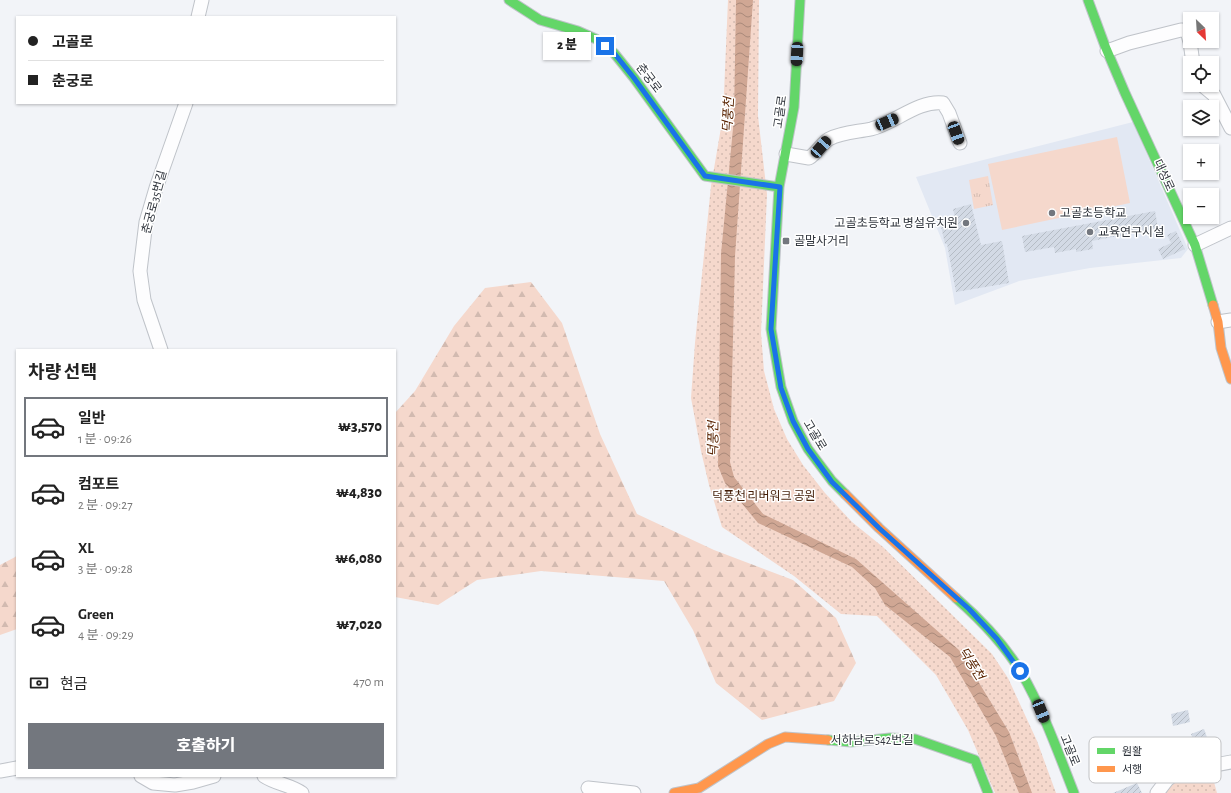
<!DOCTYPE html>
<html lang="ko">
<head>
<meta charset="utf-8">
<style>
  body { margin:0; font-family:"Alegreya Sans","Noto Sans KR",sans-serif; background:#f2f2f2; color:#222; height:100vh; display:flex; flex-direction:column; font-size:15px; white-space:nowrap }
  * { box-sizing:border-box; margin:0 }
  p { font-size:13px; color:#767676 }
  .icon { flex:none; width:22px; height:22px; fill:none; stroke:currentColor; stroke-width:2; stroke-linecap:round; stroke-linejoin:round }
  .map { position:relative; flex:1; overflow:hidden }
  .sheet { position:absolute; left:16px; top:349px; width:380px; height:428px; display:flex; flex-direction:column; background:#fff; border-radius:0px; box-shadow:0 1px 3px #0004 }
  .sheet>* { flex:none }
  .guide { position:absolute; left:16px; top:16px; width:380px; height:88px; border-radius:0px; box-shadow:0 1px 3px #0004; display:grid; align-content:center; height:88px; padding:0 12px; background:#fff }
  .needle { width:26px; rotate:155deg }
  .fabs { position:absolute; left:1183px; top:12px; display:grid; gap:8px }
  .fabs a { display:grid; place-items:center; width:36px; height:36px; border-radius:0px; background:#fff; box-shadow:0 1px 3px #0004; font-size:20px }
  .end { position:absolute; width:18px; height:18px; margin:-9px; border:5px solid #1a73e8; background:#fff; box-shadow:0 0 0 2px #fff }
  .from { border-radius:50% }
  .bubble { position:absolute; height:28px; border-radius:0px; background:#fff; box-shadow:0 1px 3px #0004; font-size:13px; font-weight:800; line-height:28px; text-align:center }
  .car { position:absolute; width:12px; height:24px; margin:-12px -6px; border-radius:5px; box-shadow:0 0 3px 1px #0007; background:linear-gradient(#222 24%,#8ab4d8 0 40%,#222 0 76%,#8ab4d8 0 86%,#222 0) }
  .guide b { display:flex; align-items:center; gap:14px; height:38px; font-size:15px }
  .guide b+b { border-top:1px solid #e0e0e0 }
  .guide i { width:10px; height:10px; background:#222 }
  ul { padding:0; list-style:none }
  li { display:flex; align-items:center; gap:12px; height:60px; margin:0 8px 6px; padding:0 4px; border:2px solid transparent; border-radius:0px }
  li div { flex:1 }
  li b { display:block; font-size:15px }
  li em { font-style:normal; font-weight:800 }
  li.on { border-color:#73777e }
  li>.icon { width:36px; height:36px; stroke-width:1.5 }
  h2 { padding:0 12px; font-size:18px; line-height:48px }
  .pay { display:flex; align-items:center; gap:10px; height:44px; padding:0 12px; font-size:15px }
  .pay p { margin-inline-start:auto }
  .button { display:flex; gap:8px; margin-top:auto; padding:8px 12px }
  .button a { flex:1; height:46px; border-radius:0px; background:#73777e; color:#fff; font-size:16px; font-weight:800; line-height:46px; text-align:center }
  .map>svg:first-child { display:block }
  .built { fill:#e2e8f3 }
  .grass { fill:url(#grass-dots) }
  .forest { fill:url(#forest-firs) }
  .park { fill:url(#park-tufts) }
  .pitch { fill:#f5d8cc }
  .water { fill:url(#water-waves) }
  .building { fill:url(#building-hatch) }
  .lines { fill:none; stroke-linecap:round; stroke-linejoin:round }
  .street-casing { stroke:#bfc3c9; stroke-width:15 }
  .fast-casing { stroke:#bfc3c9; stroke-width:11 }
  .slow-casing { stroke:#bfc3c9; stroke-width:11 }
  .street { stroke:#fdfdfe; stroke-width:13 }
  .fast { stroke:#63d668; stroke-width:9 }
  .slow { stroke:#ff974d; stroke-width:9 }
  .route { stroke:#1a73e8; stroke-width:5 }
  .poi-dot { fill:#73777e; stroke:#fff; stroke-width:1.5 }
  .labels { text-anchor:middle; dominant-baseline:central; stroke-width:3; stroke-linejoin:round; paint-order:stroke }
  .street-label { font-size:12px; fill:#2f343c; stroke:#fff }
  .poi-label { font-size:12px; fill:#2f343c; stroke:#fff; text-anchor:start }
  .park-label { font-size:12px; fill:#431d07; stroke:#fff }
  .water-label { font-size:13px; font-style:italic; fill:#592301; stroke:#fff }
  .key { fill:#fff; stroke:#c1c2c4; stroke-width:1 }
  .key-label { font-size:11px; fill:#2f343c }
</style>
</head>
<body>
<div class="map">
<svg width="1231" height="793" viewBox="0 0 1231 793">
  <defs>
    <pattern id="grass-dots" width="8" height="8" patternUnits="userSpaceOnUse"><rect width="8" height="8" fill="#f5d8cc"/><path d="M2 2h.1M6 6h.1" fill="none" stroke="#d2bab0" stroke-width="1.8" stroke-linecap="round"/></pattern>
    <pattern id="forest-firs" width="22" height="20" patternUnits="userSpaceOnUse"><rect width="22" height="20" fill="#f5d8cc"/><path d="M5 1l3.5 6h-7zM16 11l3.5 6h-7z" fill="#d2bab0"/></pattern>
    <pattern id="park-tufts" width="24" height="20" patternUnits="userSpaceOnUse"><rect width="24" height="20" fill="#f5d8cc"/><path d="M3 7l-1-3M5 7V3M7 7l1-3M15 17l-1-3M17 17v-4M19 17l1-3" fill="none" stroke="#d2bab0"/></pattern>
    <pattern id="water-waves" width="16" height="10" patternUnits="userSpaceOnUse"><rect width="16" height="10" fill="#d0a794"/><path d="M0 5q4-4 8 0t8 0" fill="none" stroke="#a9897a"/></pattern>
    <pattern id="building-hatch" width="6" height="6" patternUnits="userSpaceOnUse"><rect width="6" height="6" fill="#d3dae5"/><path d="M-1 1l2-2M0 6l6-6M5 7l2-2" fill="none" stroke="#b5bcc5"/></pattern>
  </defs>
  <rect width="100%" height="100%" fill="#f2f4f8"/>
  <!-- built -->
  <path class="built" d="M1133,122L1188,249L1181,258L1090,268L1019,281L955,305L945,248L916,177Z"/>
  <!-- grass -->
  <path class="grass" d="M728,0H759L758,116L767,194L761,333L764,371L774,409L787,439L803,465L825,493L852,522L883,547L992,654L1008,678L1037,741L1056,793H995L968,730L936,675L877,616L841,614L794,576L722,527L709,485L701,451L691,398L695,343L711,186L723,116Z
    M1211,771L1217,793H1163L1173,783L1184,775Z"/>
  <!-- forest -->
  <path class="forest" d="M531,282L562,323L600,434L637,514L714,550L793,580L836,618L856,663L834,701L762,720L716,683L693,630L664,581L541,571L477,580L438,605L395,597V413L415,391L454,326L485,288Z
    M17,556V629L0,635V565Z"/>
  <!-- park -->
  <path class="park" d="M988,176L993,205L974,209L969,180Z"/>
  <!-- pitch -->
  <path class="pitch" d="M1117,137L1130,203L1002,230L988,164Z"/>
  <!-- water -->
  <path class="water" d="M736,0H753L735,256L730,462L734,477L763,514L856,559L959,650L1009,732L1032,793H1019L996,736L950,657L885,605L875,588L852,567L758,523L725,483L718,466L721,254L734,118Z"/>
  <!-- building -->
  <path class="building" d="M971,204L981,245L1002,241L1009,283L956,292L947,244H945L940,222L955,218L953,209Z
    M1155,211L1158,228L1092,241L1093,249L1076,252V249L1055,253L1054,247L1025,252L1022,236Z
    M1176,231L1185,249L1163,259L1158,249L1171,243L1167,235Z
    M1188,710L1190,722L1173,726L1171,714Z
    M1204,729L1212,751L1199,756L1191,734Z
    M1137,783L1142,793H1113Z"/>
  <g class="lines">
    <!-- street casing -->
    <g class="street-casing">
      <path id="street" d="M198,17L202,0
        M1107,51L1129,43L1181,30L1187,31L1190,42L1193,63
        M1202,85L1214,95L1231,128
        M786,154L809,158C817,153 822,143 829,139C842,132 857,132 871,129C895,123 918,100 943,103L949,113L960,143
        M1195,245L1231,228
        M1218,322L1231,320
        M161,350L144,300L140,271L146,222L156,188L186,103
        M0,771L17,768
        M141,776L153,783L175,785L193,782L214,776
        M264,776C276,784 291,785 302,793
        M588,788L634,793
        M1157,793L1167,780L1177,772L1231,762"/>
    </g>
    <!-- fast casing -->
    <g class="fast-casing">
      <path id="fast" d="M509,0L540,20L578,31L596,39L614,53L634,78L705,176L779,187
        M800,0L794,107L779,187L771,329L781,387L793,421L808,449L832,481L845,494
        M1088,0L1105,46L1125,93L1195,245L1213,305
        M956,598C980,619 1004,644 1021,672C1043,710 1058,752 1074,793
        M828,740L851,742L890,738L915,739L975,760L988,793"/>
    </g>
    <!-- slow casing -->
    <g class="slow-casing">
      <path id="slow" d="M1213,305L1218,322L1221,348L1231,379
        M845,494L879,528L956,598
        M674,793L699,788L768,744L785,737L828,740"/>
    </g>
    <!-- street -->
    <use href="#street" class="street"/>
    <!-- fast -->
    <use href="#fast" class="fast"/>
    <!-- slow -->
    <use href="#slow" class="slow"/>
  </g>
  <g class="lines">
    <!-- route -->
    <path class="route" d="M605,46L614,53L634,78L705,176L780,187L771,329L781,388L793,421L808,449L832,482L879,528L969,609L997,639L1020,671"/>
  </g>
  <!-- markers -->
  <g class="poi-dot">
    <circle cx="1052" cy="213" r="4"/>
    <circle cx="966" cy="223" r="4"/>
    <circle cx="1090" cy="232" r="4"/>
    <rect x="782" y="237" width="8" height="8" rx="2"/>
  </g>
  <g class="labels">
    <!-- street labels -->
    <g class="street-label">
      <text transform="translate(649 78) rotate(53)">춘궁로</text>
      <text transform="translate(780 112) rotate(-82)">고골로</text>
      <text transform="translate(1164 175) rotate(65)">대성로</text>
      <text transform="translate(154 202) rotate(-75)">춘궁로35번길</text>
      <text transform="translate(815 435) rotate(59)">고골로</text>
      <text x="872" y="740">서하남로542번길</text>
      <text transform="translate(1070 750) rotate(68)">고골로</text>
    </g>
    <!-- poi labels -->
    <g class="poi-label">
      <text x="1060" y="213">고골초등학교</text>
      <text x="958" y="223" text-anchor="end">고골초등학교 병설유치원</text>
      <text x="1098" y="232">교육연구시설</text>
      <text x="794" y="241">골말사거리</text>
    </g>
    <!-- park labels -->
    <g class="park-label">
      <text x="764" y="496">덕풍천 리버워크 공원</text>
    </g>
    <!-- water labels -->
    <g class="water-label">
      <text transform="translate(729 115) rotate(-87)">덕풍천</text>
      <text transform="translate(714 439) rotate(-89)">덕풍천</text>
      <text transform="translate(971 664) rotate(57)">덕풍천</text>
    </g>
  </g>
  <!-- legend -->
  <rect x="1089" y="737" width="132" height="46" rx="6" class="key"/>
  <rect x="1097" y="748" width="18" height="6" fill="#63d668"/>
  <rect x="1097" y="766" width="18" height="6" fill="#ff974d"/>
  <g class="key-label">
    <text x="1122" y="755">원활</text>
    <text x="1122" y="773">서행</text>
  </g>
</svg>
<div class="fabs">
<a><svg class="needle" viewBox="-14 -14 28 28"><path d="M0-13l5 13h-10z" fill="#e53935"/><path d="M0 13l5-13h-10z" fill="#767676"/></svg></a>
<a><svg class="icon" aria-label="locate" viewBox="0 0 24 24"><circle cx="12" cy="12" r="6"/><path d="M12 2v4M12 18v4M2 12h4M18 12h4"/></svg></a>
<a><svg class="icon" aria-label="layers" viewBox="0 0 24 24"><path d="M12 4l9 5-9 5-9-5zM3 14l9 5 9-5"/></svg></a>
<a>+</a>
<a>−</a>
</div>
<i class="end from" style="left:1020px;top:671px"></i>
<i class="end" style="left:605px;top:46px"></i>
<div class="bubble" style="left:543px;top:32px;width:48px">2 분</div>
<i class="car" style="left:797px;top:54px;rotate:183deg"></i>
<i class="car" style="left:887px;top:122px;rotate:67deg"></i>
<i class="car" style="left:956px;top:133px;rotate:160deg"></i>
<i class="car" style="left:821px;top:147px;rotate:41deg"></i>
<i class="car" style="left:1041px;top:711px;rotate:158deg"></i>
<div class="guide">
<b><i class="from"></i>고골로</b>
<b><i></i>춘궁로</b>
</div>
<section class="sheet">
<h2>차량 선택</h2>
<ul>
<li class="on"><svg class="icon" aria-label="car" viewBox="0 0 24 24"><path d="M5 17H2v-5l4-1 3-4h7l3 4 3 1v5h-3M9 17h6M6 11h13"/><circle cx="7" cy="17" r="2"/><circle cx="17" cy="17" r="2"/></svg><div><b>일반</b><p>1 분 · 09:26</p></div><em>₩3,570</em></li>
<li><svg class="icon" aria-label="car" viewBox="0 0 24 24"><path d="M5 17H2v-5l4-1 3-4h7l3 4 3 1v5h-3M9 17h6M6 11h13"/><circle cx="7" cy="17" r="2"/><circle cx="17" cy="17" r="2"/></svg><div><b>컴포트</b><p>2 분 · 09:27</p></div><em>₩4,830</em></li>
<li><svg class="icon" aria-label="car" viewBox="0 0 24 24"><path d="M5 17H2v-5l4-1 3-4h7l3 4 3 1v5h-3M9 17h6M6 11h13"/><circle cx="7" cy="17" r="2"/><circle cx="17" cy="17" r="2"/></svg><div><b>XL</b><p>3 분 · 09:28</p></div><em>₩6,080</em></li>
<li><svg class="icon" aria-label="car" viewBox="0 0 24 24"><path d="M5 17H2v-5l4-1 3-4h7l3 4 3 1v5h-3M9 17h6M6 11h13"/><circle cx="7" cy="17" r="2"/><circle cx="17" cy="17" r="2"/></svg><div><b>Green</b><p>4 분 · 09:29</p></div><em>₩7,020</em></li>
</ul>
<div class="pay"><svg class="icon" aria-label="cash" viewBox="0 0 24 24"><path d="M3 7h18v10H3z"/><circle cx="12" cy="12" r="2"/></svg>현금<p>470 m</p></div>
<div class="button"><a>호출하기</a></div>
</section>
</div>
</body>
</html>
